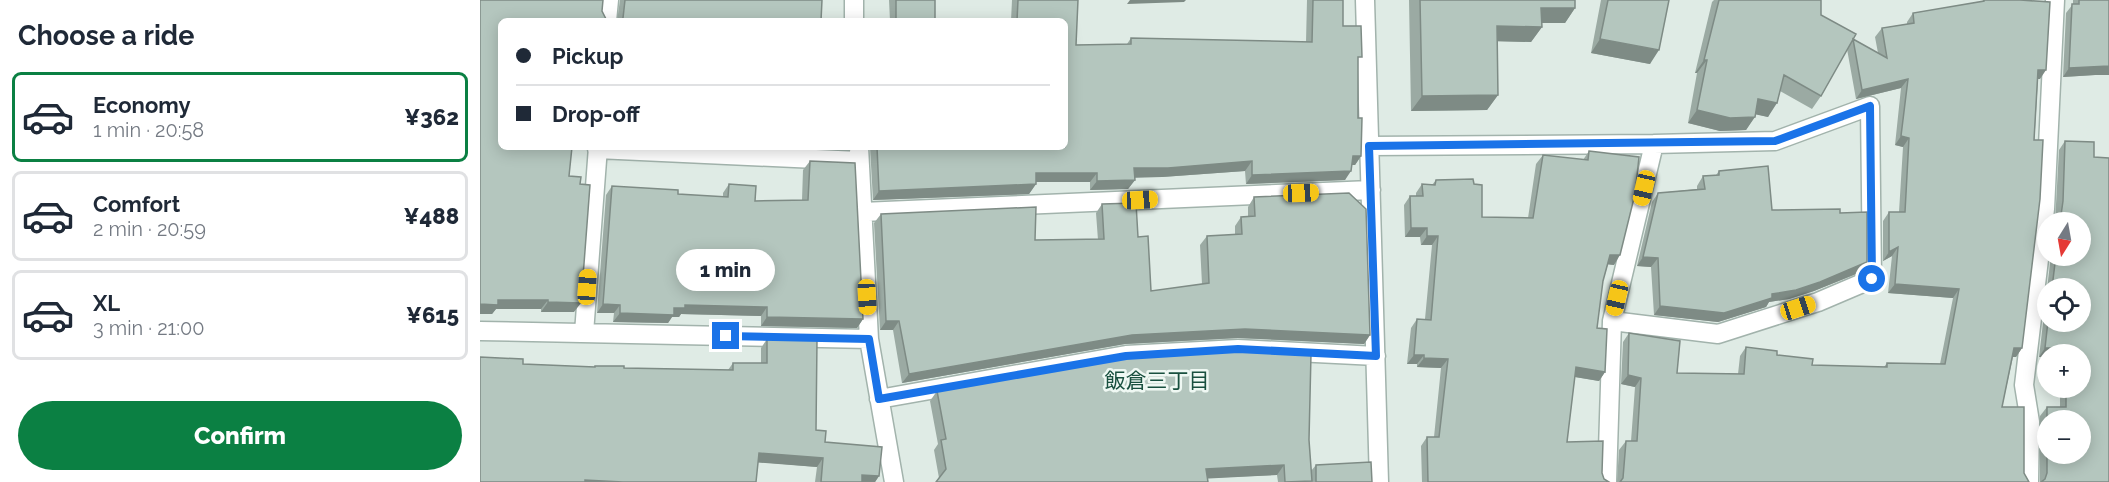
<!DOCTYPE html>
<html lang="en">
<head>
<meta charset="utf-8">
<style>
  body { margin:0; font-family:Raleway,"Noto Sans JP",sans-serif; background:#f6f6f7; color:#1f2937; height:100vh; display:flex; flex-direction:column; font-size:22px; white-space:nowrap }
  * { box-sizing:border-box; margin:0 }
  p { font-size:20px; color:#747a83 }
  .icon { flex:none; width:33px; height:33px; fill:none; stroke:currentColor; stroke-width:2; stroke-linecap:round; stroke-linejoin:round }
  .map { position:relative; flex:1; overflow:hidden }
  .sheet { display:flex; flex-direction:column; background:#fff; width:480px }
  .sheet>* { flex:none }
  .guide { position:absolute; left:18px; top:18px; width:570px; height:132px; border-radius:9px; box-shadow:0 3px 15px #0003; display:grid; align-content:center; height:132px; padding:0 18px; background:#fff }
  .needle { width:39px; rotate:191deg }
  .buttons { position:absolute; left:1557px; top:212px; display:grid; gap:12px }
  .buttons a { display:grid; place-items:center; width:54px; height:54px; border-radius:50%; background:#fff; box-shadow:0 3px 15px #0003; font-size:30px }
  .end { position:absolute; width:27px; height:27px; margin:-14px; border:8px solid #1a73e8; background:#fff; box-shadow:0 0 0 3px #fff }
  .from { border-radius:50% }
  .bubble { position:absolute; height:42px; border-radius:21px; background:#fff; box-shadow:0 3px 15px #0003; font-size:20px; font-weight:800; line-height:42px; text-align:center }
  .car { position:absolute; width:18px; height:36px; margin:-18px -9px; border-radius:8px; box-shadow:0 0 4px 2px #0007; background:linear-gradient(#f5c518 24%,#345 0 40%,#f5c518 0 76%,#345 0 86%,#f5c518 0) }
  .guide b { display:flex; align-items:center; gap:21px; height:57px; font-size:22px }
  .guide b+b { border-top:2px solid #e0e1e3 }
  .guide i { width:15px; height:15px; background:#1f2937 }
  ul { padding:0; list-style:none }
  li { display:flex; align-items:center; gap:18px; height:90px; margin:0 12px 9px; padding:0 6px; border:3px solid #e0e1e3; border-radius:9px }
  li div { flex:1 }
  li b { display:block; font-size:22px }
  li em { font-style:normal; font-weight:800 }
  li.active { border-color:#0b8043 }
  li>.icon { width:54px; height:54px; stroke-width:1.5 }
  h2 { padding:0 18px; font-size:27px; line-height:72px }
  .action { display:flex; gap:12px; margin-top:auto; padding:12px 18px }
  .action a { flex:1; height:69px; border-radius:36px; background:#0b8043; color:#fff; font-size:24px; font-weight:800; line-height:69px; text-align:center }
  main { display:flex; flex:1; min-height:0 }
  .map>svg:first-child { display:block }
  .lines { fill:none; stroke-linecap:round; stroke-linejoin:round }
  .minor-casing { stroke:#a2b3ac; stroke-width:21 }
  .minor { stroke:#fff; stroke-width:18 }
  .wall { fill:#9baaa3; fill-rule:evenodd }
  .shaded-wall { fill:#7e8b85 }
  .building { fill:#b4c6be; stroke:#7e8b85; stroke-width:1.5; fill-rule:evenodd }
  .route { stroke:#1a73e8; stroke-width:8 }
  .labels { text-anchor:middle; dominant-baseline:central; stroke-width:5; stroke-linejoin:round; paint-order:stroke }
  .neighbourhood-label { font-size:21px; fill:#19503f; stroke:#eff8f3 }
</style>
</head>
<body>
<main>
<section class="sheet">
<h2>Choose a ride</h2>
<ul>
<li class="active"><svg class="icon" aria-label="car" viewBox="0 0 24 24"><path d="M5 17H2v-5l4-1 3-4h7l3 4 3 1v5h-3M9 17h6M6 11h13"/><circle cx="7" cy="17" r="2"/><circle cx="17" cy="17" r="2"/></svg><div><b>Economy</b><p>1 min · 20:58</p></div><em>¥362</em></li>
<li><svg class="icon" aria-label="car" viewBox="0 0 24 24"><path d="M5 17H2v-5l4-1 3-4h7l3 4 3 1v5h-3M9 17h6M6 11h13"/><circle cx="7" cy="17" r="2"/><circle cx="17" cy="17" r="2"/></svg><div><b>Comfort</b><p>2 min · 20:59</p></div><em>¥488</em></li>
<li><svg class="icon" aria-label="car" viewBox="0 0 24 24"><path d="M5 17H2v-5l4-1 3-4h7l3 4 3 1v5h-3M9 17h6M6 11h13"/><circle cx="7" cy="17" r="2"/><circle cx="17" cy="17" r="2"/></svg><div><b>XL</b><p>3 min · 21:00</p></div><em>¥615</em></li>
</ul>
<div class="action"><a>Confirm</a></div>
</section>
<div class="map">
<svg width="1629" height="482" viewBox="0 0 1629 482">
  <rect width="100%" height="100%" fill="#dfebe5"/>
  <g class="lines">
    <!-- minor casing -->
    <g class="minor-casing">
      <path id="minor" d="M374,0V21
        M885,0L899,482
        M127,21L129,0
        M889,146L1174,144L1132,321L1238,334L1338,302L1392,279L1390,106L1295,141L1174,144
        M379,147L389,339L414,482
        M117,149L379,161
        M382,212L891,190
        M0,331L389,339
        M104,333L118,147
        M399,399L646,355L758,349L896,356
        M1127,482L1132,321
        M1549,482L1550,422L1544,385L1565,209L1575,0"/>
    </g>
    <!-- minor -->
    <use href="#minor" class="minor"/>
  </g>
  <!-- wall -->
  <path class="wall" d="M0,0L21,21L89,176L94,312H61V309H16L12,314H0Z
    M140,0H342L341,21H137Z
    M409,0H455V21H410Z
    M532,0H598L596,45L647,44L651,38L826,42L827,0H863V26L878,63V118L881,156L875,165H872L865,180L766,184L765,171L682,177H655V180L648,189L610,190V182H556V184L549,194L393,200L390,147H585V21H531Z
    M929,0H1095V8L1085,23H1062V27L1051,42L1017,41L1018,95L1007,110L931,111Z
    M1121,0H1189L1170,64L1111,53Z
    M1234,0H1341V15L1373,39L1398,53L1395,37L1402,28L1427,24V22L1433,13L1502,2L1503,0H1540L1560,79H1558L1542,348L1536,357H1533L1522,407L1544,473L1549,482H1137L1139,450L1146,441H1151L1155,387L1141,384L1143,342L1149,333L1197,373L1258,374L1260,356L1266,347L1332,365L1404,367L1407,363L1460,364L1473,298L1408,293L1412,256L1403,261V221L1409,212H1419L1423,147L1415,145L1421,88L1376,99L1367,49L1341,96L1332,109L1300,91L1288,117L1276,114L1266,130L1240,131L1208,123L1217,73H1215L1232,2Z
    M1593,0H1629V75H1615L1583,77L1586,13L1593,4Z
    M1585,141L1614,157L1629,482H1560V416L1567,407H1580V387H1600V354H1568L1559,357L1571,255H1600V222H1575L1579,150ZM1568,288H1600V321H1568Z
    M1109,151L1134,265L1128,264L1123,281L1117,328L1125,372L1119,381L1095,377L1087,442L1122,473L1124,479L1129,482H942L941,446L947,437H954L961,368L937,367V364H927L931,328L937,319H945L952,245H941L940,237H925L924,205L930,196H936V193L942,184L952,185L956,180L994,184L1002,217L1048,218L1056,164L1063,155L1103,160Z
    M330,161L383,319L377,328L281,326V316L201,314L199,317H192L188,323L133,322L134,313H117L126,195L132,186L198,194L243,197V193L249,184L275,201L322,200L323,170Z
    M1239,171L1292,210L1360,213L1381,272L1334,291L1309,299L1289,302L1286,307L1238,322L1174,315L1171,267L1157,266L1172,202L1178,193L1217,189V186L1223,176L1236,175Z
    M774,197L890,335L884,344L758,338L645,344L422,383L413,330H400L394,223L401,214L555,240H618L616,213L622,204L658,237L671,291L722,284L720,245L727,236L755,235V226L761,217H768V207Z
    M287,339L336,430L345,442L399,476L395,482H335L337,467L278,462L43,364L114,367L115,366L144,368L248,370L253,363H281V348Z
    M457,391L829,440L831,471L836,465L892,482H798L797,475L727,478H459L454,450L458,444L450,401Z"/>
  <!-- shaded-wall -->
  <path class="shaded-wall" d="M650,0H706L704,2L647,4Z
    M1061,8H1095L1085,23H1051Z
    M1017,26L1062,27L1051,42L1006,41Z
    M1120,39L1179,50L1170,64L1111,53Z
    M1224,60H1227L1217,73H1215Z
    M1622,66H1629V75H1615L1583,77L1589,68Z
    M1558,70H1566L1560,79H1552Z
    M1428,79L1421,88L1376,99L1382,90Z
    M1018,95L1007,110L931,111L942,96Z
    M1278,99L1297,103L1288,117L1269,113Z
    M1217,110L1275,117L1266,130L1240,131L1208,123Z
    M1421,136L1429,138L1423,147L1415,145Z
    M319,147H369L368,149Z
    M873,156H881L875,165H866Z
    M772,161L765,171L682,177L648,178L654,168Z
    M871,171L865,180L766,184L772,175Z
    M556,173H617L610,182H549Z
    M655,180L648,189L610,190L617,181Z
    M556,184L549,194L393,200L399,191Z
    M931,228H947L940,237H925Z
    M947,236H958L952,245H941Z
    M1418,247L1412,256L1403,261L1409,252Z
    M1130,255H1140L1134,265L1124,264Z
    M1163,257L1178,258L1171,267L1157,266Z
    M1387,262L1381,272L1334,291L1309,299L1289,302L1286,307L1238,322L1174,315L1180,306L1292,294Z
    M1415,284L1479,289L1473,298L1408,293Z
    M18,300H68L61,309H16L12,314H0V304Z
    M68,302L101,303L94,312H61Z
    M123,304L140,305L134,313H117Z
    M205,305L287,307L281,316L201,314L199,317H192L188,323L133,322L140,313L194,308Z
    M287,317L383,319L377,328L281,326Z
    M406,321H419L413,330H400Z
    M765,329L890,335L884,344L758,338L645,344L422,383L429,374L652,335Z
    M1534,348H1542L1536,357H1528Z
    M1565,348H1587L1583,354H1568V357H1559Z
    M934,355H944L937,364H927Z
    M944,358L968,359L961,368L937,367Z
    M1096,367L1125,372L1119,381L1089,376Z
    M1148,375L1161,378L1155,387L1141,384Z
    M279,453L343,458L337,467L272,462Z
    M804,465L797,475L719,479L726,469Z
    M382,475L399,476L395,482H377Z
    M105,480L143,482H103Z"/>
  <!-- building -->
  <path class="building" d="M0,0H123L122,11L127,21H21V147H92L89,176L101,177L100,184L110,185L101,303L68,302V300H18V305L0,304Z
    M145,0H342L341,21H139L143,18Z
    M416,0H455V21H416Z
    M538,0H598L596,45L651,44V38L832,42L833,0H863V26H881L882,57H878V118H882L881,156H873L871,171L772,175V161L688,168H654L655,180L617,181V173H556V184L399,191L397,147H585V21H537Z
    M940,0H1095V8H1061L1062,27L1017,26L1018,95L942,96Z
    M1128,0H1189L1179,50L1120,39Z
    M1239,0H1341V15L1376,34L1341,96L1304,75L1297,103L1278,99L1275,117L1250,118L1217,110L1227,60H1224Z
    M1504,0H1540L1570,2L1566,70H1558L1554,140H1563L1560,199L1542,348H1534L1522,407H1544V473L1549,482H1140L1143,478L1146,441H1157L1161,378L1148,375L1149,333L1200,341L1197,373L1264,374L1266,347L1297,351V355L1333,359L1332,365L1407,367V363L1465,364L1479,289L1415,284L1418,247L1409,252V212H1425L1429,138L1421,136L1428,79L1382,90L1373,39L1407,58L1402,28L1434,23L1433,13L1504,1Z
    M1599,0H1629V66L1589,68L1592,4H1599Z
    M1585,141L1614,142V157L1629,158V482H1561L1565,479L1567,473V407H1586V387H1600V354H1587V348H1565L1568,321H1600V288H1572L1576,255H1600V222H1580L1583,201ZM1568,420H1600V453H1568Z
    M1109,151L1159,157L1155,194L1140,255H1130L1123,281L1117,328L1127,329L1125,372L1096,367L1087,442L1123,441L1122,473L1124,479L1129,482H948L947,437H959L968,359L944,358V355H934L937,319L951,320L958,236H947V228H931L930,196H943L942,184L955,185L956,180L993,179L994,184L1002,185V217L1053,218L1063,155L1108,160Z
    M330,161L375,163L383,319L287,317V307L205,305V308H194V315L140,313V305L123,304L132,186L198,190V194L248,197L249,184L276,186L275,201L328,200Z
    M1288,166L1292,210L1360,209V213L1387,212V262L1340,282L1316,290L1292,294V298L1244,313L1180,306L1178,258L1163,257L1178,193L1225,189L1223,176L1239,175V171Z
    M869,193L886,209L890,335L765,329L652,335L429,374L419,321H406L401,214L556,207L555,240L624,239L622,204L656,203L658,237L668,236L671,291L729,283L727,236L762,234L761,217L775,216L774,197Z
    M287,339L337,340L336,430L346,431L345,442L402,447L399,476L382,475V482H341L343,458L279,453L276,482H143L105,480V482H0V357L43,359V364L115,367V366H144V368L253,370V363H287Z
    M765,350L831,354L829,440L832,481L805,482L804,465L726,469L728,482H456L466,469L461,440L466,439L457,391L654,356Z
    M891,462L892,482H836V465Z"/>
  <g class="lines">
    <!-- route -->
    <path class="route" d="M246,336L389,339L399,399L646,356L758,349L896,356L889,146L1295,141L1390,106L1392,279"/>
  </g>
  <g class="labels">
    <!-- neighbourhood labels -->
    <g class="neighbourhood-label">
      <text x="677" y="380">飯倉三丁目</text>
    </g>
  </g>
</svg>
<div class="buttons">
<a><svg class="needle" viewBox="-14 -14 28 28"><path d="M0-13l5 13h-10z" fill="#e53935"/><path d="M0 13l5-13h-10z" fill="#747a83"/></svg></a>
<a><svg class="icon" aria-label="locate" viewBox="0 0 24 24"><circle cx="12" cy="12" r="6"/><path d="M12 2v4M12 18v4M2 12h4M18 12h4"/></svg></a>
<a>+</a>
<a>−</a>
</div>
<i class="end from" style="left:1392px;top:279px"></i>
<i class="end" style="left:246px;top:336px"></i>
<div class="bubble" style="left:196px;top:249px;width:99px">1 min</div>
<i class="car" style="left:1164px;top:188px;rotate:193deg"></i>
<i class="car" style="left:821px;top:193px;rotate:88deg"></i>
<i class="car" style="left:660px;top:200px;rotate:87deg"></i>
<i class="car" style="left:107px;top:287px;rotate:4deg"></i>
<i class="car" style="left:387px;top:297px;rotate:177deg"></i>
<i class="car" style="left:1137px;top:298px;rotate:193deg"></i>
<i class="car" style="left:1318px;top:308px;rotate:72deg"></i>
<div class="guide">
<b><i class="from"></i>Pickup</b>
<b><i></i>Drop-off</b>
</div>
</div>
</main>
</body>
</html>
